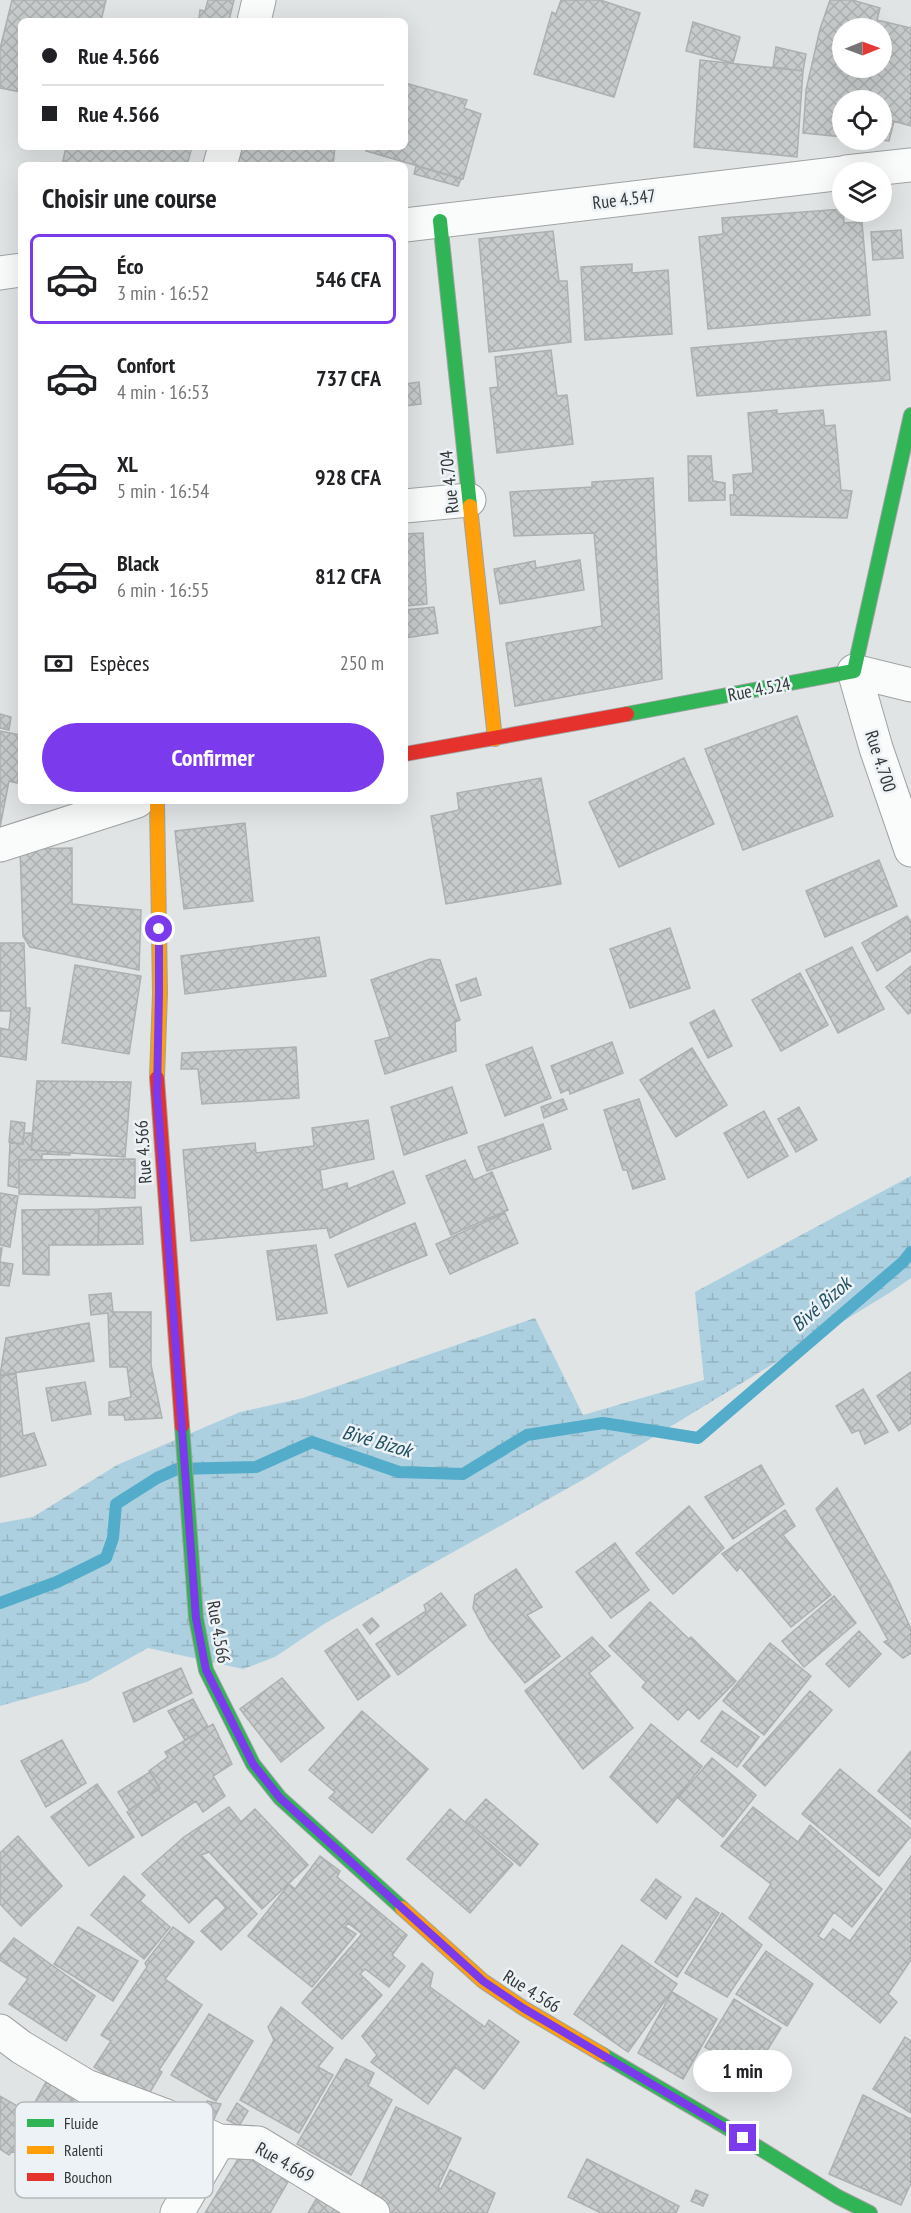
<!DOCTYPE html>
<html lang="fr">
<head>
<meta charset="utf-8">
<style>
  body { margin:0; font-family:"PT Sans Narrow",sans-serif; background:#f2f2f2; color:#202124; height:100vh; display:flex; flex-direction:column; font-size:22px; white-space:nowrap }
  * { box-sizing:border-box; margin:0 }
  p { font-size:20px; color:#757577 }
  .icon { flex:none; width:33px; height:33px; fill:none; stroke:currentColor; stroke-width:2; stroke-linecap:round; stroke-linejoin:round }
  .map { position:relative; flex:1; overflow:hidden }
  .panel { position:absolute; left:18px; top:162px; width:390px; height:642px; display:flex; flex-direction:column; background:#fff; border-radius:9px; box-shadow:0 6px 24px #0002 }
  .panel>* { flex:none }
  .top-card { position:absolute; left:18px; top:18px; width:390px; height:132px; border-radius:9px; box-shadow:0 6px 24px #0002; display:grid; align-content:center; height:132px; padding:0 24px; background:#fff }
  .needle { width:39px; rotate:89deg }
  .tools { position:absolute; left:832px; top:18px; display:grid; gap:12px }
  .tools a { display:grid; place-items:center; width:60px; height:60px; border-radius:50%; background:#fff; box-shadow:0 6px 24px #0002; font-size:30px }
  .end { position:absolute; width:27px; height:27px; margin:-14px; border:8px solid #7c3aed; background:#fff; box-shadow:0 0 0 3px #fff }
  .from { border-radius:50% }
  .bubble { position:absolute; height:42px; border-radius:21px; background:#fff; box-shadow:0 6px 24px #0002; font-size:20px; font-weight:700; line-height:42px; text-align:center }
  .top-card b { display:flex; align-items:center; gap:21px; height:57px; font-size:22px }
  .top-card b+b { border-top:2px solid #e0e0e0 }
  .top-card i { width:15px; height:15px; background:#202124 }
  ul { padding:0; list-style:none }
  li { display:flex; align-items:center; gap:18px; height:90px; margin:0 12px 9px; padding:0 12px; border:3px solid transparent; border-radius:9px }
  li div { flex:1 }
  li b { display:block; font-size:22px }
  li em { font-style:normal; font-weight:700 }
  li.on { border-color:#7c3aed }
  li>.icon { width:54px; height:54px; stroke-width:1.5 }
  h2 { padding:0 24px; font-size:27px; line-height:72px }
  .pay { display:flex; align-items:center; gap:15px; height:66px; padding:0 24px; font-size:22px }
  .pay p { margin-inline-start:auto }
  .action { display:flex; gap:12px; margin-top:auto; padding:12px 24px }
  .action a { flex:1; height:69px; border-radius:36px; background:#7c3aed; color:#fff; font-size:24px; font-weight:700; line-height:69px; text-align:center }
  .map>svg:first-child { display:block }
  .wetland { fill:url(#wetland-marsh) }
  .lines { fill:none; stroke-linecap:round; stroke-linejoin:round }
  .stream { stroke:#52acca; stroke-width:12 }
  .building { fill:url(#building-cross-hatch); stroke:#adb0b1; stroke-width:1.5; fill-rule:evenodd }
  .street-casing { stroke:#a0a2a3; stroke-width:35 }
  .fast-casing { stroke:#a0a2a3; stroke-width:16 }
  .slow-casing { stroke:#a0a2a3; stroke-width:16 }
  .jam-casing { stroke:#a0a2a3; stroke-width:16 }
  .street { stroke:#fafbfb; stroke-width:33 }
  .fast { stroke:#30b455; stroke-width:14 }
  .slow { stroke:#ff9f0a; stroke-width:14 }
  .jam { stroke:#e5322d; stroke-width:14 }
  .route { stroke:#7c3aed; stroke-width:8 }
  .labels { text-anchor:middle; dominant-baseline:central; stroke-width:5; stroke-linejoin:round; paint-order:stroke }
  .street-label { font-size:18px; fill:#333637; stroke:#ecf2f5 }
  .water-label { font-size:20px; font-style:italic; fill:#214f62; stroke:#ecf2f5 }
  .key { fill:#ecf2f5; stroke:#b4babc; stroke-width:1.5 }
  .key-label { font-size:16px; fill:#333637 }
</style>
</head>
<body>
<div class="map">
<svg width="911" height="2213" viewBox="0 0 911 2213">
  <defs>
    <pattern id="wetland-marsh" width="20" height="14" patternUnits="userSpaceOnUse" patternTransform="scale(1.5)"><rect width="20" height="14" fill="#acd0e0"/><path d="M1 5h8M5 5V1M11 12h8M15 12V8" fill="none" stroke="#94b3c1"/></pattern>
    <pattern id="building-cross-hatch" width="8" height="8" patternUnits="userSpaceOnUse" patternTransform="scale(1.5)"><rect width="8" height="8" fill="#c8cbcc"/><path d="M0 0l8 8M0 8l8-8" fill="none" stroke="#acafb0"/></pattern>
  </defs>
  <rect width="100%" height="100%" fill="#e1e4e5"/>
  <!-- wetland -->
  <path class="wetland" d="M911,1176V1278L891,1292L588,1477L324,1624L275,1657L243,1669L148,1648L87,1682L0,1706V1523L33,1517L117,1465L240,1412L303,1398L535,1318L583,1415L704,1380L695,1292Z"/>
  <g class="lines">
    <!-- stream -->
    <path class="stream" d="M0,1603L57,1582L106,1558L113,1538L116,1504L157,1478L177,1469L256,1467L312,1442L399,1472L463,1474L527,1435L603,1423L698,1438L903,1262L911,1252"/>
  </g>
  <!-- building -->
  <path class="building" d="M12,0H106L101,21H21V92L0,88V49Z
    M208,0H234L229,21H212L199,18L200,10L205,11Z
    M561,0H600L640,13L614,97L534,74L552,12L556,14Z
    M830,0H852L880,8L877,20L911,28V126L882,118V100H843V137L803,133L806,90L820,29ZM843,28H882V68H843Z
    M693,22L740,37L733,63L686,51Z
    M776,47L806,54L803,71L773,67Z
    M700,60L803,71L797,157L694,147Z
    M405,83L467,100L464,108L481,114L463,179L366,151L367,147H405Z
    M882,118L894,121L889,141L881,140Z
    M66,147H192L187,165H62Z
    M236,147H335L333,165H234Z
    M416,166L461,179L458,186L414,174Z
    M843,209L844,223L862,222L870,315L708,329L699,237L723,234L722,218Z
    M901,230L903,258L873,260L871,232Z
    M553,231L559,281H567L571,342L489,352L479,239Z
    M632,264V273L668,270L672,334L585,340L581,267Z
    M886,331L890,380L697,396L691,348Z
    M551,350L557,396L567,395L573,444L497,453L490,388L498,387L495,357Z
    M419,382L421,404L405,406V384Z
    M777,410V414L823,410L825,426L835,425L841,490L852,491L847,518L731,515L730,495H734L733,475L753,473L748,413Z
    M688,456H711L713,481L725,483V500L689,501Z
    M653,478L662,679L515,706L506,643L602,626L594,533L514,536L510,492L592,487V482Z
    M423,533L427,604L405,606V534Z
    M580,560L584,590L500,604L494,569L535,561L536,568Z
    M434,607L438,633L405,638V610Z
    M0,714L11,717L9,730L0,728Z
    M797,716L833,816L743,850L705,749Z
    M0,731L21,735V765L17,783L9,781L0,827Z
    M684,758L714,824L619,867L589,802Z
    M541,778L561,884L446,904L431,816L459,810L457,793Z
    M245,823L253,901L184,909L175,831Z
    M72,848V904L141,910L139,970L30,947L23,936L20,849Z
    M879,860L897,906L825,937L806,891Z
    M907,916L911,922V951L877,971L862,943Z
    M670,928L690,988L630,1008L610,949Z
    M319,937L326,976L185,994L181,956Z
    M0,943H24L26,1008H30L26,1060L0,1056V1028L9,1030L11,1011H0Z
    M852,947L884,1009L838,1033L806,970Z
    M430,959L440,960L460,1020L455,1022L456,1051L385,1074L375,1041L390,1037L371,980Z
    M75,965L141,976L129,1054L62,1043Z
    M911,966V1012L908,1014L886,987Z
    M800,973L828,1025L781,1051L752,1000Z
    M476,978L481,995L461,1001L456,985Z
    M714,1010L732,1046L708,1058L690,1023Z
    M612,1042L623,1073L570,1094L569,1089L561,1093L551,1066Z
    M296,1047L299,1098L202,1104L198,1069H181L182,1053Z
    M532,1047L551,1098L505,1116L486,1065Z
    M692,1048L727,1105L676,1137L640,1080Z
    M37,1081L131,1082L125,1157L31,1150Z
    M452,1087L467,1133L404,1155L391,1107Z
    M563,1099L567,1109L544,1118L541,1107Z
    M639,1099L665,1179L633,1189L627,1170H623L604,1110Z
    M799,1107L817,1140L796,1152L778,1119Z
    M764,1111L788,1156L748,1178L724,1133Z
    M368,1120L374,1159L320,1170L323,1190L347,1183L348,1189L393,1171L405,1203L330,1238L327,1228L191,1241L183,1150L255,1143L256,1153L314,1146L312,1128Z
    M11,1121L25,1123L23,1144L9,1142Z
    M543,1124L551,1149L487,1171L478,1147Z
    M24,1133H33L31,1150L70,1153V1155L42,1154V1160H19V1188L8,1186L10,1143L23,1144Z
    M135,1159V1198L19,1194V1160Z
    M465,1160L474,1180L492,1172L508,1210L451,1235L426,1176Z
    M0,1193L18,1196L10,1247L0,1245Z
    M141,1207L143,1244L98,1245L99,1209Z
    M99,1209L98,1245H49V1275L23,1274L22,1210Z
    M505,1213L518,1243L450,1274L436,1244Z
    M415,1223L427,1255L348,1287L335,1255Z
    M316,1245L327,1313L277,1320L267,1251Z
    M0,1248H2L0,1262L13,1264L9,1286L0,1285Z
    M111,1293L113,1312H151V1365L162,1418L125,1420L124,1415H109V1402L131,1397L127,1367H110L108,1313L91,1315L89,1295Z
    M89,1323L94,1361L0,1375L6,1338Z
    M911,1372V1423L899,1431L877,1396Z
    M16,1374L23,1436L34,1433L46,1465L0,1477V1376Z
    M85,1382L91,1414L52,1421L46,1388Z
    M863,1389L888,1432L865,1444L859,1430L852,1433L836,1406Z
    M761,1465L784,1504L733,1539L705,1497Z
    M837,1488L890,1583L911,1629V1653L903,1658L884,1642L888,1640L816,1509Z
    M689,1506L724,1548L673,1594L636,1553Z
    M785,1510L795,1526L783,1535L831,1595L791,1627L740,1567L737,1571L722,1554Z
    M615,1543L649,1590L611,1618L576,1572Z
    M516,1569L542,1607L527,1615L560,1656L525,1683L489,1638L473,1608L475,1595Z
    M441,1593L466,1625L398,1675L376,1644L426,1611L424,1605Z
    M834,1596L856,1623L804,1667L782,1641Z
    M650,1602L689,1639L691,1637L736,1681L699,1719L688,1709L678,1720L642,1687L646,1682L609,1646Z
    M372,1618L379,1626L370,1634L363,1625Z
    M357,1629L390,1676L358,1700L325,1651Z
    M859,1631L881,1654L849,1687L826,1664Z
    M592,1637L610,1656L589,1673L633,1728L583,1769L525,1691Z
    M770,1643L811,1676L764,1735L723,1701Z
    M181,1668L192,1693L134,1722L123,1693Z
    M282,1678L324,1728L281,1762L240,1709Z
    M810,1691L832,1710L765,1786L743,1766Z
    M193,1699L208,1727L185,1740L168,1711Z
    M362,1711L428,1769L372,1833L329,1798L335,1792L309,1770Z
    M722,1711L759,1737L737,1767L701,1741Z
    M213,1724L232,1764L213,1776L225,1796L203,1812L196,1801L142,1836L127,1812L160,1788L149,1771L168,1757L165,1752Z
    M651,1724L702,1766L657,1823L610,1777Z
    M62,1740L86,1783L46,1807L21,1761Z
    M911,1751V1819L878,1791Z
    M712,1758L756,1795L723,1837L678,1798Z
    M840,1769L911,1829V1836L879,1876L802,1814Z
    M150,1772L160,1788L129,1810L118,1792Z
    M97,1784L134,1837L89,1866L51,1817Z
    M486,1799L538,1844L520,1866L466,1821Z
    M229,1807L241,1822L255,1809L308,1865L262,1909L209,1852L201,1855L257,1914L221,1950L201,1931L226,1908L216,1897L189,1923L142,1874L184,1837Z
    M753,1807L798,1842L810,1825L882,1889L852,1927L834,1912L818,1936L824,1940L833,1929L850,1941L911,1856V1960L888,1994L897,2002L880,2023L749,1918L771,1884L721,1846Z
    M450,1809L513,1864L470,1913L407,1859Z
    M18,1836L62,1886L21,1926L0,1904V1853Z
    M320,1856L340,1871L337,1877L407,1935L392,1955L405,1966L389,1987L365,1969L360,1974L382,1995L342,2039L302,2003L362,1934L348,1923L345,1927L356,1934L312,1987L248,1936L289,1884L295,1889Z
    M124,1876L145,1895L140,1901L170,1927L144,1959L91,1915Z
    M656,1879L681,1897L666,1919L641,1900Z
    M696,1898L719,1913L677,1977L655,1962Z
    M722,1913L762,1945L727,1997L685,1973Z
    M78,1927L138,1961L113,2001L54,1964Z
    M173,1927L194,1942L165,1979L202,2005L159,2070L162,2072L146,2099L94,2067L111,2041L101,2035L147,1967L145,1963Z
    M14,1938L95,1996L66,2041L9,2004L28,1979L0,1960V1955Z
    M622,1945L677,1984L628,2052L574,2014Z
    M766,1951L813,1984L787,2026L736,1994Z
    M422,1963L433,1973L430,1987L485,2027L489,2020L519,2042L484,2089L455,2067L428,2104L371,2062L377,2055L362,2036Z
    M672,1992L717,2019L683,2079L638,2053Z
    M734,1999L781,2028L751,2076L705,2047Z
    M281,2007L333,2048L318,2067L333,2075L299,2133L240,2100L274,2040L268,2027Z
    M209,2014L253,2041L216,2101L171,2075Z
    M905,2037L911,2041V2113L873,2089Z
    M346,2059L374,2073L368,2086L392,2100L351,2175L297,2144Z
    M46,2082L96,2108L58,2177L12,2151L9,2155L0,2149V2096L29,2113Z
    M863,2095L911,2119V2183L901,2205L829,2174Z
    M207,2101L221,2104L214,2119L203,2114Z
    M237,2103L248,2111L239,2126L227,2120Z
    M396,2107L461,2138L438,2187L441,2189L450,2170L495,2193L487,2213H369L352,2206Z
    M243,2151L289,2180L270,2213H205Z
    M587,2159L679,2206L676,2213H601L568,2197Z
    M696,2190L708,2195L703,2206L691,2201Z
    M318,2196L344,2213H308Z"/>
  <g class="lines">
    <!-- street casing -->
    <g class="street-casing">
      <path id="street" d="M254,21L259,0
        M220,165L225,147
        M846,172L911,165
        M405,225L843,173
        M0,273L21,270
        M405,506L469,500
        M911,685L854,671L876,748L911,850
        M0,845L137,801
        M0,2031L21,2047L86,2086L166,2116L219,2141L258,2143L373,2213
        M177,2213L219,2141"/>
    </g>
    <!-- fast casing -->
    <g class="fast-casing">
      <path id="fast" d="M440,221L470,506
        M627,714L854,671L911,415
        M182,1426L196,1618L206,1670L253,1764L280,1798L402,1908
        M603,2055L724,2126L838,2197L870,2213"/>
    </g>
    <!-- slow casing -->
    <g class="slow-casing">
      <path id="slow" d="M470,506L495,739
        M157,801L160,993L157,1078
        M402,1908L483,1981L523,2008L603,2055"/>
    </g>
    <!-- jam casing -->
    <g class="jam-casing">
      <path id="jam" d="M405,754L627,714
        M157,1078L182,1426"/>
    </g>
    <!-- street -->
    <use href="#street" class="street"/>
    <!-- fast -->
    <use href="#fast" class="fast"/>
    <!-- slow -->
    <use href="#slow" class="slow"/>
    <!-- jam -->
    <use href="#jam" class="jam"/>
  </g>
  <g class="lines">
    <!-- route -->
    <path class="route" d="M159,929V993L157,1093L196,1618L206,1670L253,1764L280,1798L483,1981L523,2008L743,2138"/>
  </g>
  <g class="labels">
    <!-- street labels -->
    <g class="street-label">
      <text transform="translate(624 199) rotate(-7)">Rue 4.547</text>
      <text transform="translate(449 482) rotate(-96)">Rue 4.704</text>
      <text transform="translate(759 689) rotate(-11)">Rue 4.524</text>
      <text transform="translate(881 761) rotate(72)">Rue 4.700</text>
      <text transform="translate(143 1152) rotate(-94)">Rue 4.566</text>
      <text transform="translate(219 1632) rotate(80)">Rue 4.566</text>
      <text transform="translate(532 1991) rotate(32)">Rue 4.566</text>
      <text transform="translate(285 2162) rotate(29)">Rue 4.669</text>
    </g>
    <!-- water labels -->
    <g class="water-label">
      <text transform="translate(821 1304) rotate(-41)">Bivé Bizok</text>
      <text transform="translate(377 1441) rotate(16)">Bivé Bizok</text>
    </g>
  </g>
  <!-- legend -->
  <rect x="15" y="2102" width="198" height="96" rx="9" class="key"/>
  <rect x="27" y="2119" width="27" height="8" fill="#30b455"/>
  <rect x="27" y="2146" width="27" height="8" fill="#ff9f0a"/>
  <rect x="27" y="2173" width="27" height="8" fill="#e5322d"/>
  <g class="key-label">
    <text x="64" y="2129">Fluide</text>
    <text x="64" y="2156">Ralenti</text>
    <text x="64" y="2183">Bouchon</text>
  </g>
</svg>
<div class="tools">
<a><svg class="needle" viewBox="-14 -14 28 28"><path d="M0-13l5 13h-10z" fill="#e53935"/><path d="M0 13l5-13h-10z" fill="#757577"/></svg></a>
<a><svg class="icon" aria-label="locate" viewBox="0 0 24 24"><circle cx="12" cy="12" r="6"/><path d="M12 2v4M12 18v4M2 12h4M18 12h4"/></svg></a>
<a><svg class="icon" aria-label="layers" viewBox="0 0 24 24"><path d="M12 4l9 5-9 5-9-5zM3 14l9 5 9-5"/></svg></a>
</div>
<i class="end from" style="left:159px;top:929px"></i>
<i class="end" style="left:743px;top:2138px"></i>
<div class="bubble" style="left:693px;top:2050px;width:99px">1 min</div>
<div class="top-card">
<b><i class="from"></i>Rue 4.566</b>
<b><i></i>Rue 4.566</b>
</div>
<section class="panel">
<h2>Choisir une course</h2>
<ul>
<li class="on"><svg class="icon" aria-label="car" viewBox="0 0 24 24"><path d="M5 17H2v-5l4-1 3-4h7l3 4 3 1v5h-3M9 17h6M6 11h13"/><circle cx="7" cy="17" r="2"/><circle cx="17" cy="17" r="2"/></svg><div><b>Éco</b><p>3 min · 16:52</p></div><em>546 CFA</em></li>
<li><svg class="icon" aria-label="car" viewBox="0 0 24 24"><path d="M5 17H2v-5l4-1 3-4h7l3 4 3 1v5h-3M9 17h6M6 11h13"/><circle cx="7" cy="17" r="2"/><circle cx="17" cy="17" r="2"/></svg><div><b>Confort</b><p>4 min · 16:53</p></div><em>737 CFA</em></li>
<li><svg class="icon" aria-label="car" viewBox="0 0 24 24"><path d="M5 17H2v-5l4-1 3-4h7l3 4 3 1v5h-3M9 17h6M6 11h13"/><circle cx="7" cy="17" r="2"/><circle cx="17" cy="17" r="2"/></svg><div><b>XL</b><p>5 min · 16:54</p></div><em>928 CFA</em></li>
<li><svg class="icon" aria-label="car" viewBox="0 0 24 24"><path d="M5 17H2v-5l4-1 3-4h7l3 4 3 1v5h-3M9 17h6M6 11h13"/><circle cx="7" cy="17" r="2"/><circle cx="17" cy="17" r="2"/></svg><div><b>Black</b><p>6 min · 16:55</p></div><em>812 CFA</em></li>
</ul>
<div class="pay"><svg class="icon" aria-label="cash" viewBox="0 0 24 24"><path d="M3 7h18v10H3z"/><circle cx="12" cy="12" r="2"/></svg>Espèces<p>250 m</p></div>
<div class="action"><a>Confirmer</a></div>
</section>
</div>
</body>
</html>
